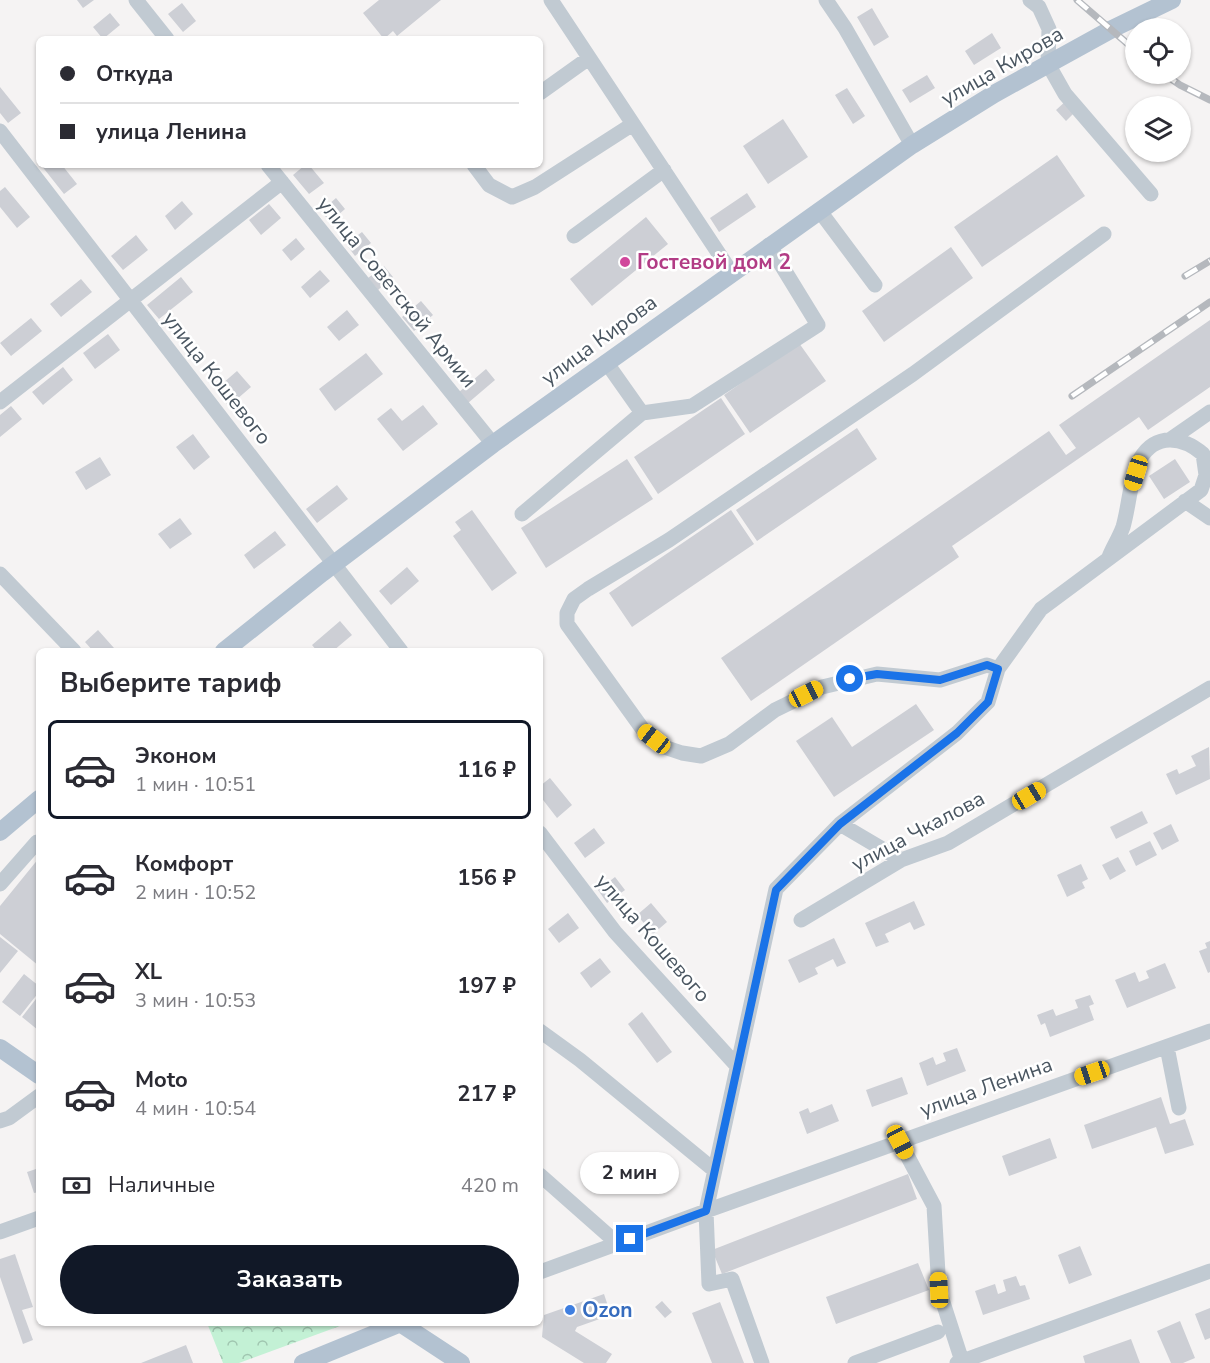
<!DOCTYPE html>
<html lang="ru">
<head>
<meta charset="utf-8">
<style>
  body { margin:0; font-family:"Nunito Sans",sans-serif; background:#f7f7f7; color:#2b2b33; height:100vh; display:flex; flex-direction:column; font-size:22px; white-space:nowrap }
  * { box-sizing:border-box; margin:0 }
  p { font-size:20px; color:#7c7c81 }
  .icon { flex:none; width:33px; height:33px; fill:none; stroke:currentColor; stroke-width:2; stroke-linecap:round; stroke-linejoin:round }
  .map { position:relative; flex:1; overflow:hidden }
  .details { position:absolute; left:36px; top:648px; width:507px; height:678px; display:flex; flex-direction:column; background:#fff; border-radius:9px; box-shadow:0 2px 4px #0004 }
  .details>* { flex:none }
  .banner { position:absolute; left:36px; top:36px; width:507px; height:132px; border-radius:9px; box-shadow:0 2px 4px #0004; display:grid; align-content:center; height:132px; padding:0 24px; background:#fff }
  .buttons { position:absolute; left:1125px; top:18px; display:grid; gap:12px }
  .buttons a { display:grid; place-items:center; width:66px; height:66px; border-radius:50%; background:#fff; box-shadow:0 2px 4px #0004; font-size:30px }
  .end { position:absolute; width:27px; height:27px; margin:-14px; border:8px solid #1a73e8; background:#fff; box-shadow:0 0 0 3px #fff }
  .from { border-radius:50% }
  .bubble { position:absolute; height:42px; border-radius:21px; background:#fff; box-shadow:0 2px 4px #0004; font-size:20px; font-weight:700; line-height:42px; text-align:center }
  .car { position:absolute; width:18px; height:36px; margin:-18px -9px; border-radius:8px; box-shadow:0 0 4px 2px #0007; background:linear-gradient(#f5c518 24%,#345 0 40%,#f5c518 0 76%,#345 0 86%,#f5c518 0) }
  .banner b { display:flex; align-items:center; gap:21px; height:57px; font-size:22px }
  .banner b+b { border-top:2px solid #e1e1e2 }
  .banner i { width:15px; height:15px; background:#2b2b33 }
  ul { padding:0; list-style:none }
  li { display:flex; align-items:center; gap:18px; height:99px; margin:0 12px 9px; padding:0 12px; border:3px solid transparent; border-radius:9px }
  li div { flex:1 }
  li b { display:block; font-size:22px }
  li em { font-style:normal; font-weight:700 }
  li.on { border-color:#111827 }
  li>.icon { width:54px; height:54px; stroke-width:1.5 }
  h2 { padding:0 24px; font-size:27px; line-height:72px }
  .pay { display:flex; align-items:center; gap:15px; height:66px; padding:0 24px; font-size:22px }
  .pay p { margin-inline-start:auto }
  .action { display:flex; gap:12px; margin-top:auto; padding:12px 24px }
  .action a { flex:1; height:69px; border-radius:36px; background:#111827; color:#fff; font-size:24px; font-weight:700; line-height:69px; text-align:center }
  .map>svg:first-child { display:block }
  .park { fill:url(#park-crowns) }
  .building { fill:#cdcfd5 }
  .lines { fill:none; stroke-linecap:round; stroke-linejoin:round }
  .minor { stroke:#c1cad2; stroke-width:15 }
  .major { stroke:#b3c2d1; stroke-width:18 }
  .rail-casing { stroke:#b5b8bd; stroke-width:7 }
  .rail { stroke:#fff; stroke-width:4.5; stroke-dasharray:14; stroke-linecap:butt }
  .route { stroke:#1a73e8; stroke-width:8 }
  .hotel-dot { fill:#d1479c; stroke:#fff; stroke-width:2 }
  .shop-dot { fill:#3f7fe0; stroke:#fff; stroke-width:2 }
  .labels { text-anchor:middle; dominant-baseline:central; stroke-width:5; stroke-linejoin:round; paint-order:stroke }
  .street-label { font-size:21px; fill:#4a5661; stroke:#fff }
  .hotel-label { font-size:21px; font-weight:bold; fill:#b23c85; stroke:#fff; text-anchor:start }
  .shop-label { font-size:21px; font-weight:bold; fill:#366cbe; stroke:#fff; text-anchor:start }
</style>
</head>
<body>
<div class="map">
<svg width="1210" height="1363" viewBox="0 0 1210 1363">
  <defs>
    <pattern id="park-crowns" width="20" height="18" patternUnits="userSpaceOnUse" patternTransform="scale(1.5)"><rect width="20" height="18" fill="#c3f1d5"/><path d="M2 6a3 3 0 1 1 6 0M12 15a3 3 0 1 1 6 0" fill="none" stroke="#a0c6b0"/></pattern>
  </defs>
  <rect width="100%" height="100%" fill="#f5f3f3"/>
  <!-- park -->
  <path class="park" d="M207,1323H348L239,1363H223Z"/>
  <!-- building -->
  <path class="building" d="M77,0H94L83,8Z
    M379,0H441L397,36L393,31L384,39L363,13Z
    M182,3L196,21L183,32L168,14Z
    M872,8L889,37L874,46L857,17Z
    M110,13L120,25L103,39L93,27Z
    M992,33L1001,48L974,65L965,51Z
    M927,75L935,88L910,103L902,90Z
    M0,87L21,113L8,123L0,113Z
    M847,88L865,116L853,124L835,95Z
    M1067,100L1077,110L1066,121L1056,110Z
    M783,119L808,157L768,184L743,146Z
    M1057,155L1085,196L982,267L954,227Z
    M41,165H62L77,184L64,194Z
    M305,165H309L324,183L309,194L293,175Z
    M5,187L30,217L17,228L0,207V191Z
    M747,193L756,207L719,232L710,218Z
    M336,198L345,209L330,222L321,211Z
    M182,201L193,214L175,230L165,216Z
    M269,204L281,218L261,235L249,220Z
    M646,217L668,244L592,306L570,279Z
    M362,232L371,243L355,256L346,244Z
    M136,235L148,250L123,270L111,256Z
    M296,238L305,249L291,261L282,250Z
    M951,247L973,278L884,342L862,311Z
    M384,266L393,277L378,290L368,278Z
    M320,270L330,281L310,298L301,287Z
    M181,277L193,292L159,319L147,305Z
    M81,279L92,292L61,317L50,304Z
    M421,301L433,315L414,331L402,317Z
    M347,310L359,325L339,341L327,327Z
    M31,318L42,331L11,356L0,343Z
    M1210,320V387L1148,430L1139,417L952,546L959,557L751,701L721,658L1049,431L1066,455L1076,448L1059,425Z
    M108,334L120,350L95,369L83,353Z
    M799,343L826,381L750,433L724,395Z
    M366,353L383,374L335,411L319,389Z
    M63,367L73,380L43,405L32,392Z
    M486,369L495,380L468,403L459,392Z
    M237,371L251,387L229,406L215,390Z
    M721,398L745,434L658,494L634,457Z
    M423,405L438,424L403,451L377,419L391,408L402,421Z
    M11,406L22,419L0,437V415Z
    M857,428L877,459L757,541L736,510Z
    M193,434L210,457L194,470L176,447Z
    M100,457L111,475L86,490L75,472Z
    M627,459L653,499L546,568L521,528Z
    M1175,459L1190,482L1164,499L1149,476Z
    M337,485L348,499L317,523L306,509Z
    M472,510L517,573L492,591L453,536L461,530L455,522Z
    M731,510L754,544L632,627L609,593Z
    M180,518L192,534L170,549L158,534Z
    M275,531L286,545L254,569L244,555Z
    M407,567L419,581L391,605L379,591Z
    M340,621L352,635L333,651H317L312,645Z
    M98,630L114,648L111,651H93L85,642Z
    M916,704L934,730L834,797L796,741L832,717L852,747Z
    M1209,747L1210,779L1176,795L1166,774L1177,769L1179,774L1196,766L1191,756Z
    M550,778L572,805L557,818L540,796V786Z
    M1142,811L1148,823L1116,839L1110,827Z
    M1171,824L1179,841L1162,850L1153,833Z
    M594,828L605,843L585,858L574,843Z
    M1150,841L1157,855L1136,866L1129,851Z
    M1118,857L1126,871L1110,880L1102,865Z
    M39,858V966L0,934V906Z
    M1081,864L1088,879L1082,882L1085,888L1067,897L1057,875Z
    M615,877L625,890L607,903L598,890Z
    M914,901L925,925L914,930L910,922L885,934L889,942L876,947L865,923Z
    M651,903L667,922L653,934L637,915Z
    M568,913L579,928L559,943L548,929Z
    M0,937L18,951L0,973Z
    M834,938L846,963L837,967L833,959L815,968L818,974L799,983L788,960Z
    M1210,941V972L1208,973L1199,951L1207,948L1205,943Z
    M600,958L611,972L591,988L580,973Z
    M1165,963L1176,988L1127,1008L1115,980L1135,972L1139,982L1149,978L1146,971Z
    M24,974L39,986V992L20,1016L2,1002Z
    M39,995V1028L38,1030L22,1017Z
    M1090,995L1094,1004L1089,1006L1094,1020L1050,1037L1045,1023L1041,1025L1037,1015L1053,1009L1056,1016L1078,1008L1075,1000Z
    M642,1012L672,1052L657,1063L628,1024Z
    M957,1048L966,1071L927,1086L919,1063L933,1057L936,1065L946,1061L943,1053Z
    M902,1077L908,1094L872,1107L866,1090Z
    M1161,1097L1170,1124L1185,1119L1194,1145L1165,1154L1156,1127L1092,1149L1084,1125Z
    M832,1104L839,1121L807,1134L799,1112L808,1108L810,1113Z
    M1050,1138L1057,1158L1009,1176L1002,1156Z
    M39,1168V1192L34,1193L27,1172Z
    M908,1174L917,1199L722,1274L712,1250Z
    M1080,1246L1092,1275L1069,1284L1058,1255Z
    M15,1254L33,1307L22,1310L33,1340L23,1344L0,1277V1259Z
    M918,1263L929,1290L836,1324L826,1297Z
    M1016,1276L1020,1286L1025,1285L1030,1299L983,1315L975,1291L995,1284L998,1294L1006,1291L1003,1280Z
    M604,1294L611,1315L577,1327L575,1331L612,1354L606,1363H584L542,1337L544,1315Z
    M662,1301L672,1312L665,1318L655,1307Z
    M720,1302L744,1363H712L692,1313Z
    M1210,1308V1338L1205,1340L1195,1314Z
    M1180,1321L1195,1358L1183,1363H1171L1157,1331Z
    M1131,1339L1140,1363H1085L1083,1356Z
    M186,1345L193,1363H141Z"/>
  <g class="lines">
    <!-- minor -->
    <path class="minor" d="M136,0L167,39
      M551,0L731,272
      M826,0L845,28L912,145
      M1030,0L1039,7L1049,29L1048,64L1065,94L1151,194
      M540,93L589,58
      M0,131L401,651
      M268,165L493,444
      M474,165L489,185L512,197L535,187L633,124
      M819,210L875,285
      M574,236L664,170
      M606,362L642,413
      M0,402L282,182
      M1171,439L1210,412
      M1185,501L1210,518
      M522,514L642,413L692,406L818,325L769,245
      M0,574L74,651
      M998,669L1041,609L1201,490L1206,475L1203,454C1183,437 1156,432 1140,459C1130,478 1129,507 1123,527C1119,538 1113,547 1109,557
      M840,824L901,860
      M540,833L615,932L737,1066
      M0,884L37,842
      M801,920L901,860L948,843L1210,688
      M540,1031L580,1060L714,1170
      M1167,1047L1179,1108
      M0,1121L9,1118L39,1096
      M900,1142L934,1206L939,1290L962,1361
      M540,1175L617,1243
      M0,1232L39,1218
      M540,1272L706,1211L1210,1031
      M762,1363L732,1279L709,1284L706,1211L776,889L840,824L957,733L988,702L998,669L987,665L940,680L877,674L822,687L775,710L729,744L701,756L682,753L664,747L644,731L567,624V613L574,599L588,589L669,540L913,374L1104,234
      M855,1363L938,1332
      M957,1363L1210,1271"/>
    <!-- major -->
    <path class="major" d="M224,651L322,573L493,444L912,145L994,94L1112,29L1172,0
      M0,832L39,799
      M0,1048L39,1075
      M400,1323L461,1363
      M303,1363L401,1323"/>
    <!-- rail casing -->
    <g class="rail-casing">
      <path id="rail" d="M1077,0L1136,51
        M1164,74L1180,85L1210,100
        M1185,276L1210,261
        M1072,396L1210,302"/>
    </g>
    <!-- rail -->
    <use href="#rail" class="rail"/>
  </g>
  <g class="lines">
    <!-- route -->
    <path class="route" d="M630,1239L706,1211L776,890L840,824L957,733L988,702L998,669L987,665L940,680L877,674L850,679"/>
  </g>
  <!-- markers -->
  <circle class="hotel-dot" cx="625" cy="262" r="6"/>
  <circle class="shop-dot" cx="570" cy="1310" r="6"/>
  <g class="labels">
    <!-- street labels -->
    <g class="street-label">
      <text transform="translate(1002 66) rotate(-30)">улица Кирова</text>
      <text transform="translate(397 292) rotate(51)">улица Советской Армии</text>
      <text transform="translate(599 340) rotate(-36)">улица Кирова</text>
      <text transform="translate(217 378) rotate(52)">улица Кошевого</text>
      <text transform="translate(918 831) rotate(-28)">улица Чкалова</text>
      <text transform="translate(653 938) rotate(49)">улица Кошевого</text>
      <text transform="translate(986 1087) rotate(-20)">улица Ленина</text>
    </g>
    <!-- hotel labels -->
    <g class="hotel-label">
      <text x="637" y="262">Гостевой дом 2</text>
    </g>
    <!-- shop labels -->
    <g class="shop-label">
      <text x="582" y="1310">Ozon</text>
    </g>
  </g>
</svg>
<div class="buttons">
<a><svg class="icon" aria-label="locate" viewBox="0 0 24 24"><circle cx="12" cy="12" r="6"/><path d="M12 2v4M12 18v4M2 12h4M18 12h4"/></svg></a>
<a><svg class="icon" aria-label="layers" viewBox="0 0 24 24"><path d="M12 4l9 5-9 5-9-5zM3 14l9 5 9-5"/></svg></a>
</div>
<i class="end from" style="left:850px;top:679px"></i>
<i class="end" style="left:630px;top:1239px"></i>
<div class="bubble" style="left:580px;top:1152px;width:99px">2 мин</div>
<i class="car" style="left:1136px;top:473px;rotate:197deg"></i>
<i class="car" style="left:806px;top:694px;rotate:63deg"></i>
<i class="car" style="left:654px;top:739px;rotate:308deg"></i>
<i class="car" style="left:1029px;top:796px;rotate:59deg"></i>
<i class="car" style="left:1092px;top:1073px;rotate:251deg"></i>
<i class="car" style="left:900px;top:1142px;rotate:152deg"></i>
<i class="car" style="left:939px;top:1290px;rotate:357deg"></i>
<div class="banner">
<b><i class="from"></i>Откуда</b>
<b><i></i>улица Ленина</b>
</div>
<section class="details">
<h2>Выберите тариф</h2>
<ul>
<li class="on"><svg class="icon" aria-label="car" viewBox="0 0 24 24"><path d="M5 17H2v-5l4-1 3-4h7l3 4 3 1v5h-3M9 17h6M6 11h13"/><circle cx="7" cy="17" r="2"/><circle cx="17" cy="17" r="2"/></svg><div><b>Эконом</b><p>1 мин · 10:51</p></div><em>116 ₽</em></li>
<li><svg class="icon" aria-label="car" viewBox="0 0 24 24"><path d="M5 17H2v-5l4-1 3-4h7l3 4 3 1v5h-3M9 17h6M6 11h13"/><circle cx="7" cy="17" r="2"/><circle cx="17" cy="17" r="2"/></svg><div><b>Комфорт</b><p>2 мин · 10:52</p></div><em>156 ₽</em></li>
<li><svg class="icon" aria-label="car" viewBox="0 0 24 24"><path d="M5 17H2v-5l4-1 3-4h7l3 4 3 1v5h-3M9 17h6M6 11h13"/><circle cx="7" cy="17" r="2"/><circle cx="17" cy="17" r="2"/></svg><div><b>XL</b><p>3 мин · 10:53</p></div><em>197 ₽</em></li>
<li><svg class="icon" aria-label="car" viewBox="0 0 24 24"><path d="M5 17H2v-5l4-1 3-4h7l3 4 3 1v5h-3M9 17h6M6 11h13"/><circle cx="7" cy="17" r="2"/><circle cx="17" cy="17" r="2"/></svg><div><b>Moto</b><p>4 мин · 10:54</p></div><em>217 ₽</em></li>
</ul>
<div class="pay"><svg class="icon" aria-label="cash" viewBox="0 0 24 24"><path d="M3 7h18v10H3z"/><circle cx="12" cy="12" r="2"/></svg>Наличные<p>420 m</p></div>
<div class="action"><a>Заказать</a></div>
</section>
</div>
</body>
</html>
